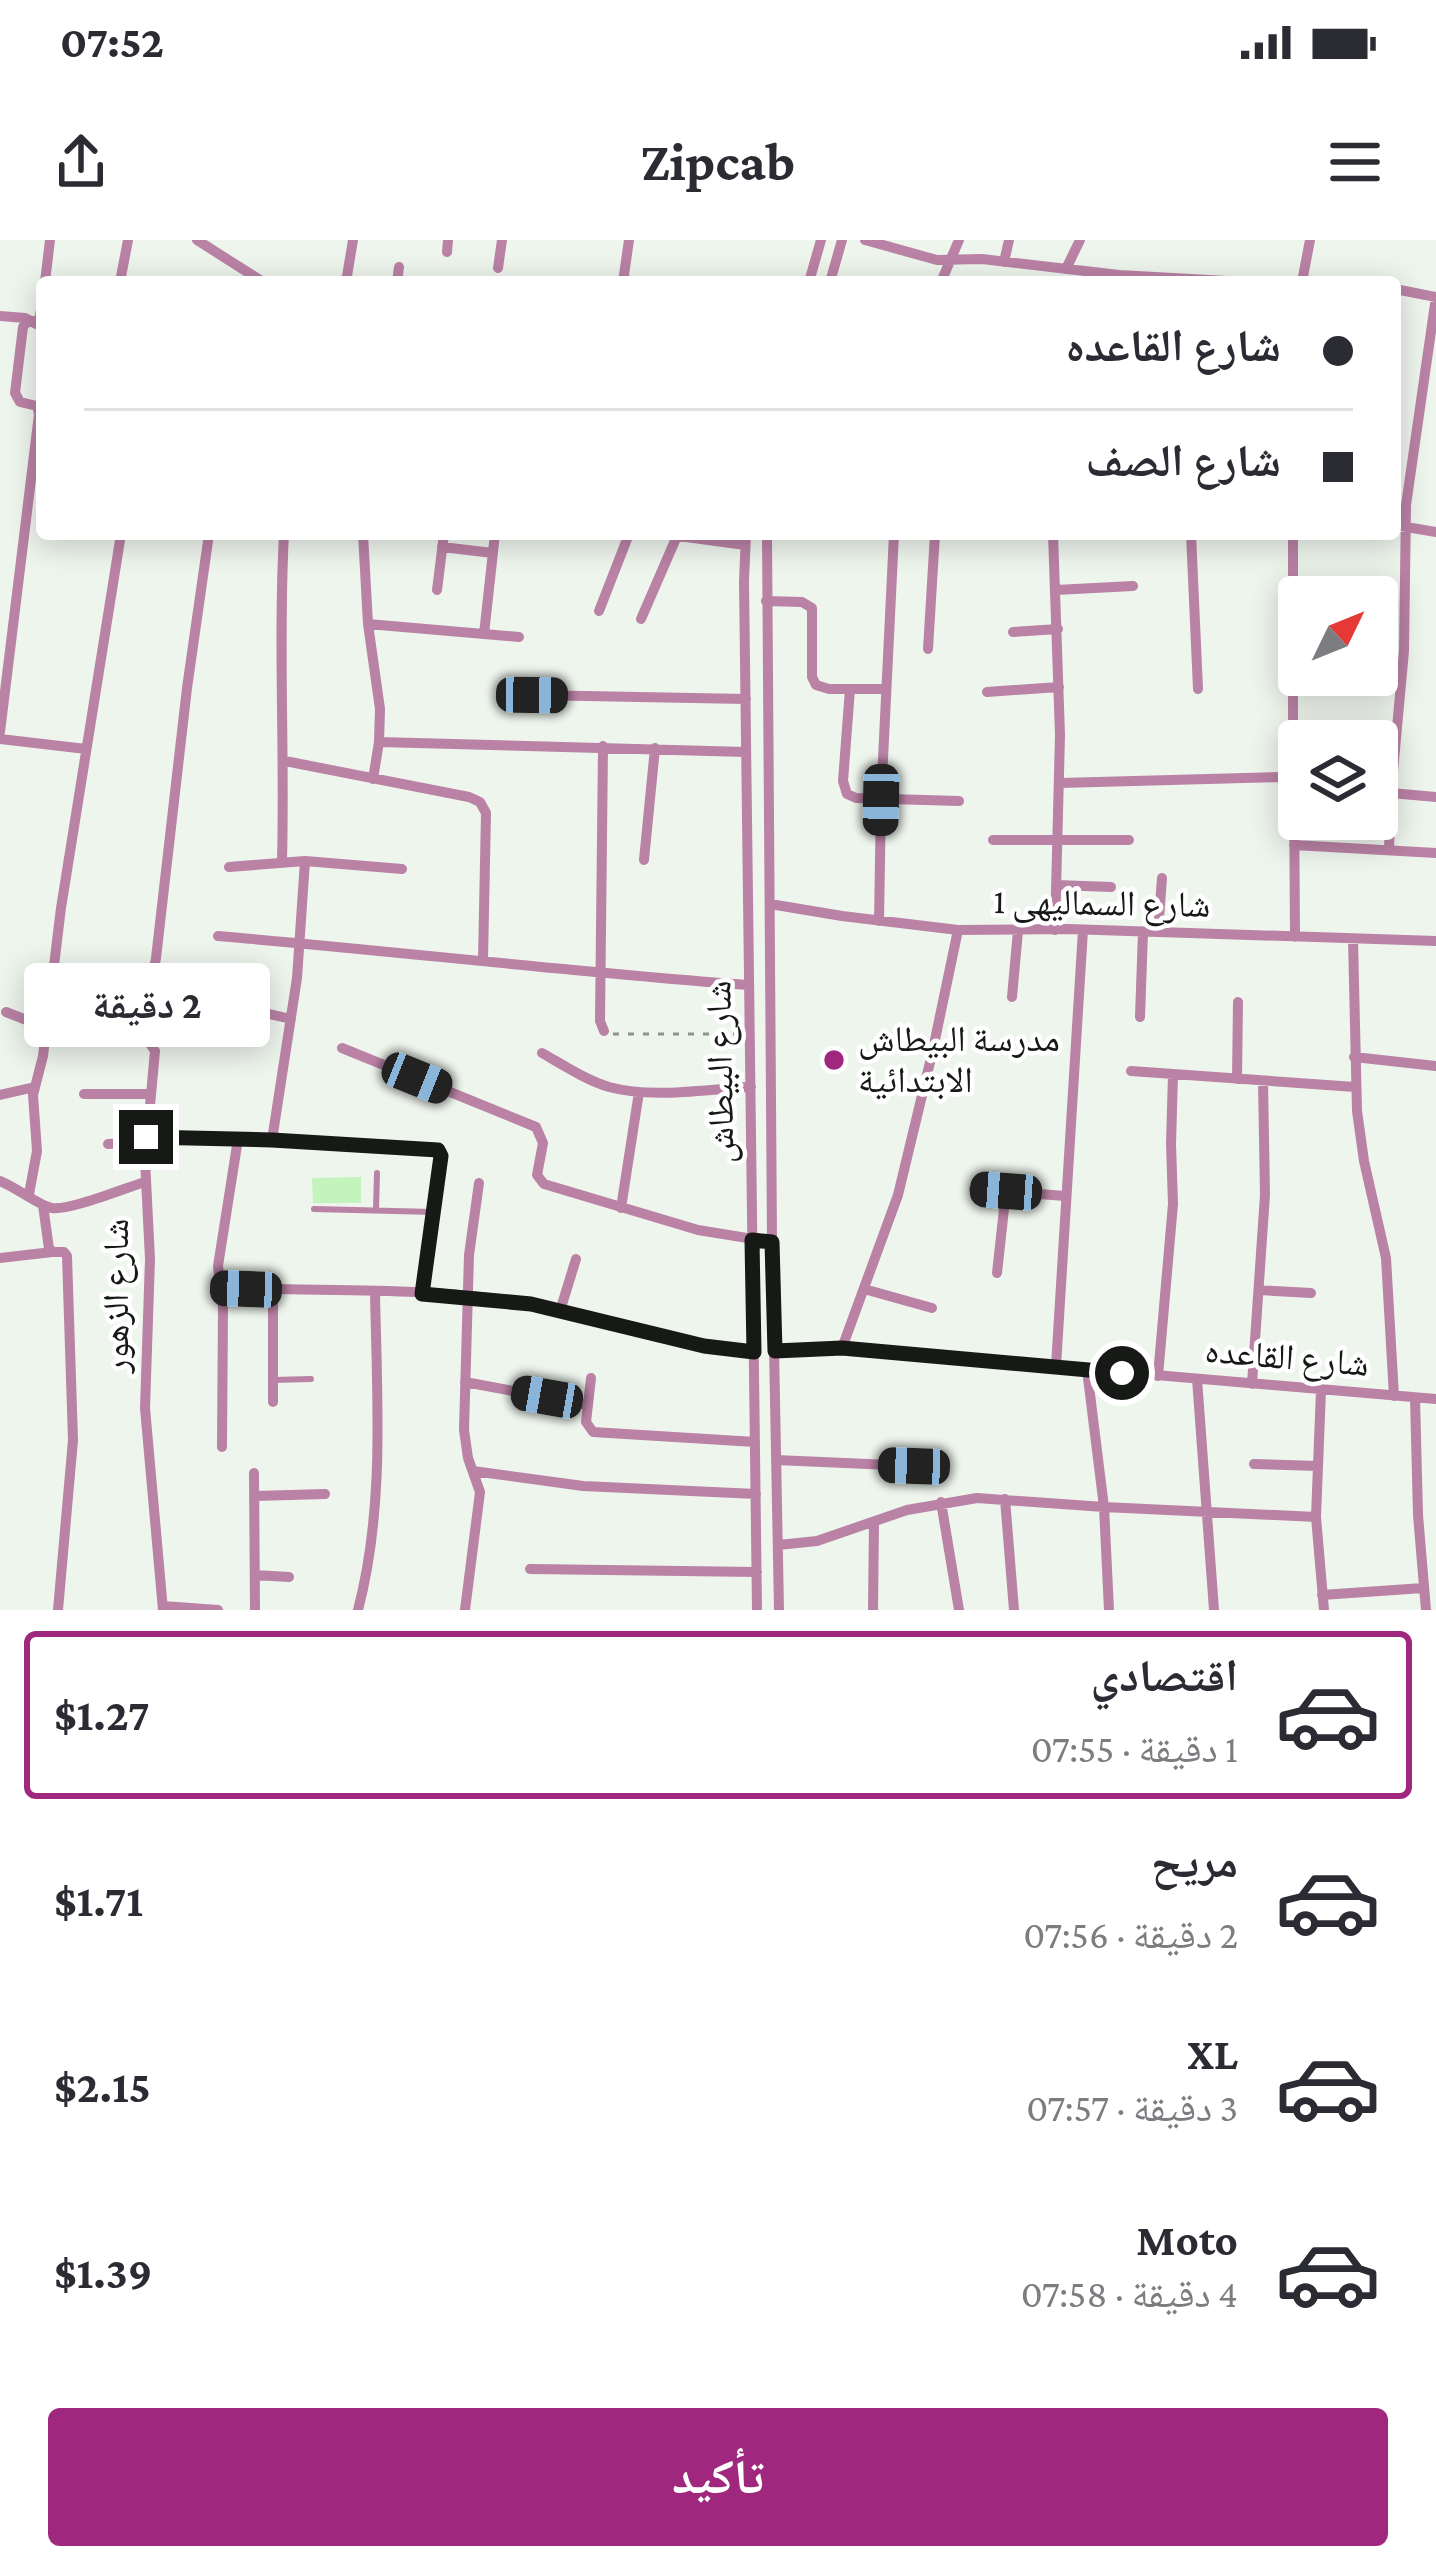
<!DOCTYPE html>
<html lang="ar">
<head>
<meta charset="utf-8">
<style>
  body { margin:0; font-family:"Crimson Pro","Noto Naskh Arabic",serif; background:#f2f2f3; color:#2b2b33; direction:rtl; height:100vh; display:flex; flex-direction:column; font-size:45px; white-space:nowrap }
  * { box-sizing:border-box; margin:0 }
  p { font-size:39px; color:#7c7c81 }
  .icon { flex:none; width:66px; height:66px; fill:none; stroke:currentColor; stroke-width:2; stroke-linecap:round; stroke-linejoin:round }
  .map { position:relative; height:1370px; overflow:hidden; direction:ltr }
  .details { display:flex; flex-direction:column; background:#fff; flex:1 }
  .details>* { flex:none }
  .guide { position:absolute; left:36px; top:36px; width:1365px; height:264px; border-radius:12px; box-shadow:0 6px 30px #0003; direction:rtl; display:grid; align-content:center; height:264px; padding:0 48px; background:#fff }
  .needle { width:78px; rotate:47deg }
  .fabs { position:absolute; left:1278px; top:336px; display:grid; gap:24px }
  .fabs a { display:grid; place-items:center; width:120px; height:120px; border-radius:12px; background:#fff; box-shadow:0 6px 30px #0003; font-size:60px }
  .end { position:absolute; width:54px; height:54px; margin:-27px; border:15px solid #161916; background:#fff; box-shadow:0 0 0 6px #fff }
  .from { border-radius:50% }
  .bubble { position:absolute; height:84px; border-radius:12px; background:#fff; box-shadow:0 6px 30px #0003; font-size:39px; font-weight:700; line-height:84px; text-align:center; direction:rtl }
  .car { position:absolute; width:36px; height:72px; margin:-36px -18px; border-radius:15px; box-shadow:0 0 9px 3px #0007; background:linear-gradient(#222 24%,#8ab4d8 0 40%,#222 0 76%,#8ab4d8 0 86%,#222 0) }
  .guide b { display:flex; align-items:center; gap:42px; height:114px; font-size:45px }
  .guide b+b { border-top:3px solid #e1e1e2 }
  .guide i { width:30px; height:30px; background:#2b2b33 }
  ul { padding:21px 0 0; list-style:none }
  li { display:flex; align-items:center; gap:36px; height:168px; margin:0 24px 18px; padding:0 24px; border:6px solid transparent; border-radius:12px }
  li div { flex:1 }
  li b { display:block; font-size:45px }
  li em { font-style:normal; font-weight:700 }
  li.current { border-color:#9f277e }
  li>.icon { width:108px; height:108px; stroke-width:1.5 }
  .primary-button { display:flex; gap:24px; margin-top:auto; padding:24px 48px }
  .primary-button a { flex:1; height:138px; border-radius:12px; background:#9f277e; color:#fff; font-size:48px; font-weight:700; line-height:138px; text-align:center }
  .status { display:flex; justify-content:space-between; align-items:center; height:84px; padding:0 60px; background:#fff; direction:ltr }
  .status svg { height:33px; fill:currentColor }
  header { display:flex; justify-content:space-between; align-items:center; height:156px; padding:0 48px; background:#fff; font-size:54px; font-weight:700 }
  .map>svg:first-child { display:block }
  .green { fill:#c2f4bb }
  .lines { fill:none; stroke-linecap:round; stroke-linejoin:round }
  .path { stroke:#8e938d; stroke-width:3; stroke-dasharray:6 9; stroke-linecap:butt }
  .lane { stroke:#ba82a5; stroke-width:6 }
  .street { stroke:#ba82a5; stroke-width:10 }
  .route { stroke:#161916; stroke-width:15 }
  .poi-dot { fill:#9f277e; stroke:#fff; stroke-width:4.5 }
  .labels { text-anchor:middle; dominant-baseline:central; stroke-width:9; stroke-linejoin:round; paint-order:stroke }
  .street-label { font-size:36px; fill:#161916; stroke:#fff }
  .poi-label { font-size:36px; fill:#161916; stroke:#fff; text-anchor:start }
</style>
</head>
<body>
<div class="status"><b>07:52</b><svg viewBox="0 0 49 12"><path d="M0 12V9h3v3zM5 12V6h3v6zM10 12V3h3v9zM15 12V0h3v12zM26 1h20v11H26zM47 4h2v5h-2z"/></svg></div>
<header><svg class="icon" aria-label="menu" viewBox="0 0 24 24"><path d="M4 6h16M4 12h16M4 18h16"/></svg>Zipcab<svg class="icon" aria-label="share" viewBox="0 0 24 24"><path d="M12 15V3M7 8l5-5 5 5M5 13v7h14v-7"/></svg></header>
<div class="map">
<svg width="1436" height="1370" viewBox="0 0 1436 1370">
  <rect width="100%" height="100%" fill="#eef5ed"/>
  <!-- green -->
  <path class="green" d="M361,937V963H313L312,938Z"/>
  <g class="lines">
    <!-- path -->
    <path class="path" d="M613,794H736"/>
    <!-- lane -->
    <path class="lane" d="M314,969L434,972
      M376,970L377,933
      M273,1140L311,1139"/>
    <!-- street -->
    <path class="street" d="M197,0L263,42
      M865,0L937,20L982,19L1119,35L1245,42
      M447,12L448,0
      M1004,22L1009,0
      M498,28L502,0
      M1066,29L1080,0
      M45,42L50,0
      M120,42L128,0
      M346,42L353,0
      M397,42L399,27
      M623,42L629,0
      M809,42L821,0
      M830,42L842,0
      M941,42L959,0
      M1302,42L1310,0
      M1395,49L1436,57
      M0,76L25,78L42,87
      M1395,285L1436,292
      M363,294L368,384L380,469L379,502L373,539
      M664,294L745,305
      M746,294L744,341L757,1370
      M767,294L772,1002L779,1370
      M1053,294L1060,495L1055,690
      M1191,294L1198,449
      M1293,294V501
      M442,307L493,313
      M437,350L444,294
      M1056,350L1133,346
      M766,361L802,362L812,368V437L816,445L829,449H886
      M599,371L629,294
      M641,379L677,296
      M368,384L519,397
      M1013,392L1058,389
      M484,394L495,294
      M928,409L935,294
      M850,449L843,541L847,554L856,558L959,561
      M987,452L1059,447
      M532,455L746,459
      M0,492L39,174L37,166L20,162L15,153L23,87L26,83L39,80L42,65
      M0,499L86,509
      M379,502L746,512
      M603,506L600,781L604,791
      M285,521L469,557L480,562L486,573L483,720
      M1060,543L1279,537L1290,540L1294,550L1295,697
      M1391,553L1436,557
      M993,600H1129
      M1294,605L1436,613
      M1389,610L1391,553L1404,411L1406,265L1436,57
      M644,620L655,508
      M282,621C285,512 278,403 284,294
      M229,627L305,621L402,629
      M1057,645L1111,647
      M770,664L842,676L958,690L1068,689L1436,701
      M879,681L881,560L894,294
      M1158,692L1162,638
      M218,696C395,711 571,732 749,745
      M1353,699L1357,871L1364,921L1386,1018L1394,1156
      M151,747L291,779
      M1012,757L1018,691
      M6,772L47,788
      M1140,777L1143,692
      M342,808L536,887L543,903L537,935L544,944L698,990L772,1002
      M542,813C563,825 586,840 609,847C654,859 705,849 751,847
      M1354,817L1436,826
      M1131,831L1355,847
      M1237,839L1238,762
      M84,854H151
      M0,855L35,847
      M146,897L272,900L438,910L441,917L422,1054
      M272,900L297,738L305,621
      M108,904L146,902
      M0,941C16,947 39,966 52,968C69,971 125,948 145,942
      M974,949L1065,956
      M29,954L37,911L33,855L43,816L61,668L121,294
      M43,965L49,1009L54,1012H64L67,1016L73,1200L58,1370
      M621,968L639,852
      M0,1018L52,1012
      M997,1033L1006,951
      M220,1048C314,1051 420,1047 512,1061C594,1074 672,1108 754,1112
      M864,1049L932,1068
      M273,1050V1162
      M1259,1050L1311,1053
      M560,1071L576,1019
      M842,1108L898,955L932,814L958,690
      M774,1111L820,1108L864,1110L1436,1159
      M1056,1126L1083,690
      M1087,1130L1104,1267L1109,1370
      M1158,1136L1173,964L1171,904L1173,834
      M591,1138L586,1182L593,1192L755,1202
      M1197,1139L1214,1370
      M465,1142L588,1165
      M1252,1144L1265,955L1263,841
      M1321,1150L1316,1277L1324,1370
      M1415,1158L1418,1275L1426,1370
      M222,1207L223,1067L218,1026L238,899
      M776,1220L914,1226
      M1254,1224L1318,1226
      M473,1231L583,1246L756,1254
      M254,1233L255,1370
      M255,1256L325,1254
      M1005,1259L1014,1370
      M941,1262L959,1370
      M778,1305L817,1301L907,1270L977,1258L1104,1267L1316,1277
      M530,1329L757,1332
      M255,1335L289,1337
      M1322,1355L1423,1348
      M163,1366L218,1370
      M163,1370L145,1168L150,1019L145,920L155,811L144,795V785L156,718L187,448L209,294
      M358,1370C385,1267 377,1158 375,1053
      M465,1370L480,1252L468,1218L464,1190L469,1015L479,943
      M873,1370L874,1282"/>
  </g>
  <g class="lines">
    <!-- route -->
    <path class="route" d="M146,897L272,900L438,910L441,916L422,1054L531,1064L704,1106L754,1112L752,1000L772,1002L775,1111L842,1108L1122,1133"/>
  </g>
  <!-- markers -->
  <circle class="poi-dot" cx="834" cy="820" r="12"/>
  <g class="labels">
    <!-- street labels -->
    <g class="street-label">
      <text transform="translate(1102 663) rotate(1)">شارع السماليهى 1</text>
      <text transform="translate(720 832) rotate(-91)">شارع البيطاش</text>
      <text transform="translate(116 1056) rotate(-90)">شارع الزهور</text>
      <text transform="translate(1287 1117) rotate(5)">شارع القاعده</text>
    </g>
    <!-- poi labels -->
    <g class="poi-label">
      <text x="858" y="799">مدرسة البيطاش<tspan x="858" dy="41">الابتدائية</tspan></text>
    </g>
  </g>
</svg>
<div class="fabs">
<a><svg class="needle" viewBox="-14 -14 28 28"><path d="M0-13l5 13h-10z" fill="#e53935"/><path d="M0 13l5-13h-10z" fill="#7c7c81"/></svg></a>
<a><svg class="icon" aria-label="layers" viewBox="0 0 24 24"><path d="M12 4l9 5-9 5-9-5zM3 14l9 5 9-5"/></svg></a>
</div>
<i class="end from" style="left:1122px;top:1133px"></i>
<i class="end" style="left:146px;top:897px"></i>
<div class="bubble" style="left:24px;top:723px;width:246px">2 دقيقة</div>
<i class="car" style="left:532px;top:455px;rotate:91deg"></i>
<i class="car" style="left:881px;top:560px;rotate:181deg"></i>
<i class="car" style="left:417px;top:838px;rotate:112deg"></i>
<i class="car" style="left:1006px;top:951px;rotate:274deg"></i>
<i class="car" style="left:246px;top:1049px;rotate:272deg"></i>
<i class="car" style="left:547px;top:1157px;rotate:280deg"></i>
<i class="car" style="left:914px;top:1226px;rotate:272deg"></i>
<div class="guide">
<b><i class="from"></i>شارع القاعده</b>
<b><i></i>شارع الصف</b>
</div>
</div>
<section class="details">
<ul>
<li class="current"><svg class="icon" aria-label="car" viewBox="0 0 24 24"><path d="M5 17H2v-5l4-1 3-4h7l3 4 3 1v5h-3M9 17h6M6 11h13"/><circle cx="7" cy="17" r="2"/><circle cx="17" cy="17" r="2"/></svg><div><b>اقتصادي</b><p>1 دقيقة · 07:55</p></div><em>$1.27</em></li>
<li><svg class="icon" aria-label="car" viewBox="0 0 24 24"><path d="M5 17H2v-5l4-1 3-4h7l3 4 3 1v5h-3M9 17h6M6 11h13"/><circle cx="7" cy="17" r="2"/><circle cx="17" cy="17" r="2"/></svg><div><b>مريح</b><p>2 دقيقة · 07:56</p></div><em>$1.71</em></li>
<li><svg class="icon" aria-label="car" viewBox="0 0 24 24"><path d="M5 17H2v-5l4-1 3-4h7l3 4 3 1v5h-3M9 17h6M6 11h13"/><circle cx="7" cy="17" r="2"/><circle cx="17" cy="17" r="2"/></svg><div><b>XL</b><p>3 دقيقة · 07:57</p></div><em>$2.15</em></li>
<li><svg class="icon" aria-label="car" viewBox="0 0 24 24"><path d="M5 17H2v-5l4-1 3-4h7l3 4 3 1v5h-3M9 17h6M6 11h13"/><circle cx="7" cy="17" r="2"/><circle cx="17" cy="17" r="2"/></svg><div><b>Moto</b><p>4 دقيقة · 07:58</p></div><em>$1.39</em></li>
</ul>
<div class="primary-button"><a>تأكيد</a></div>
</section>
</body>
</html>
